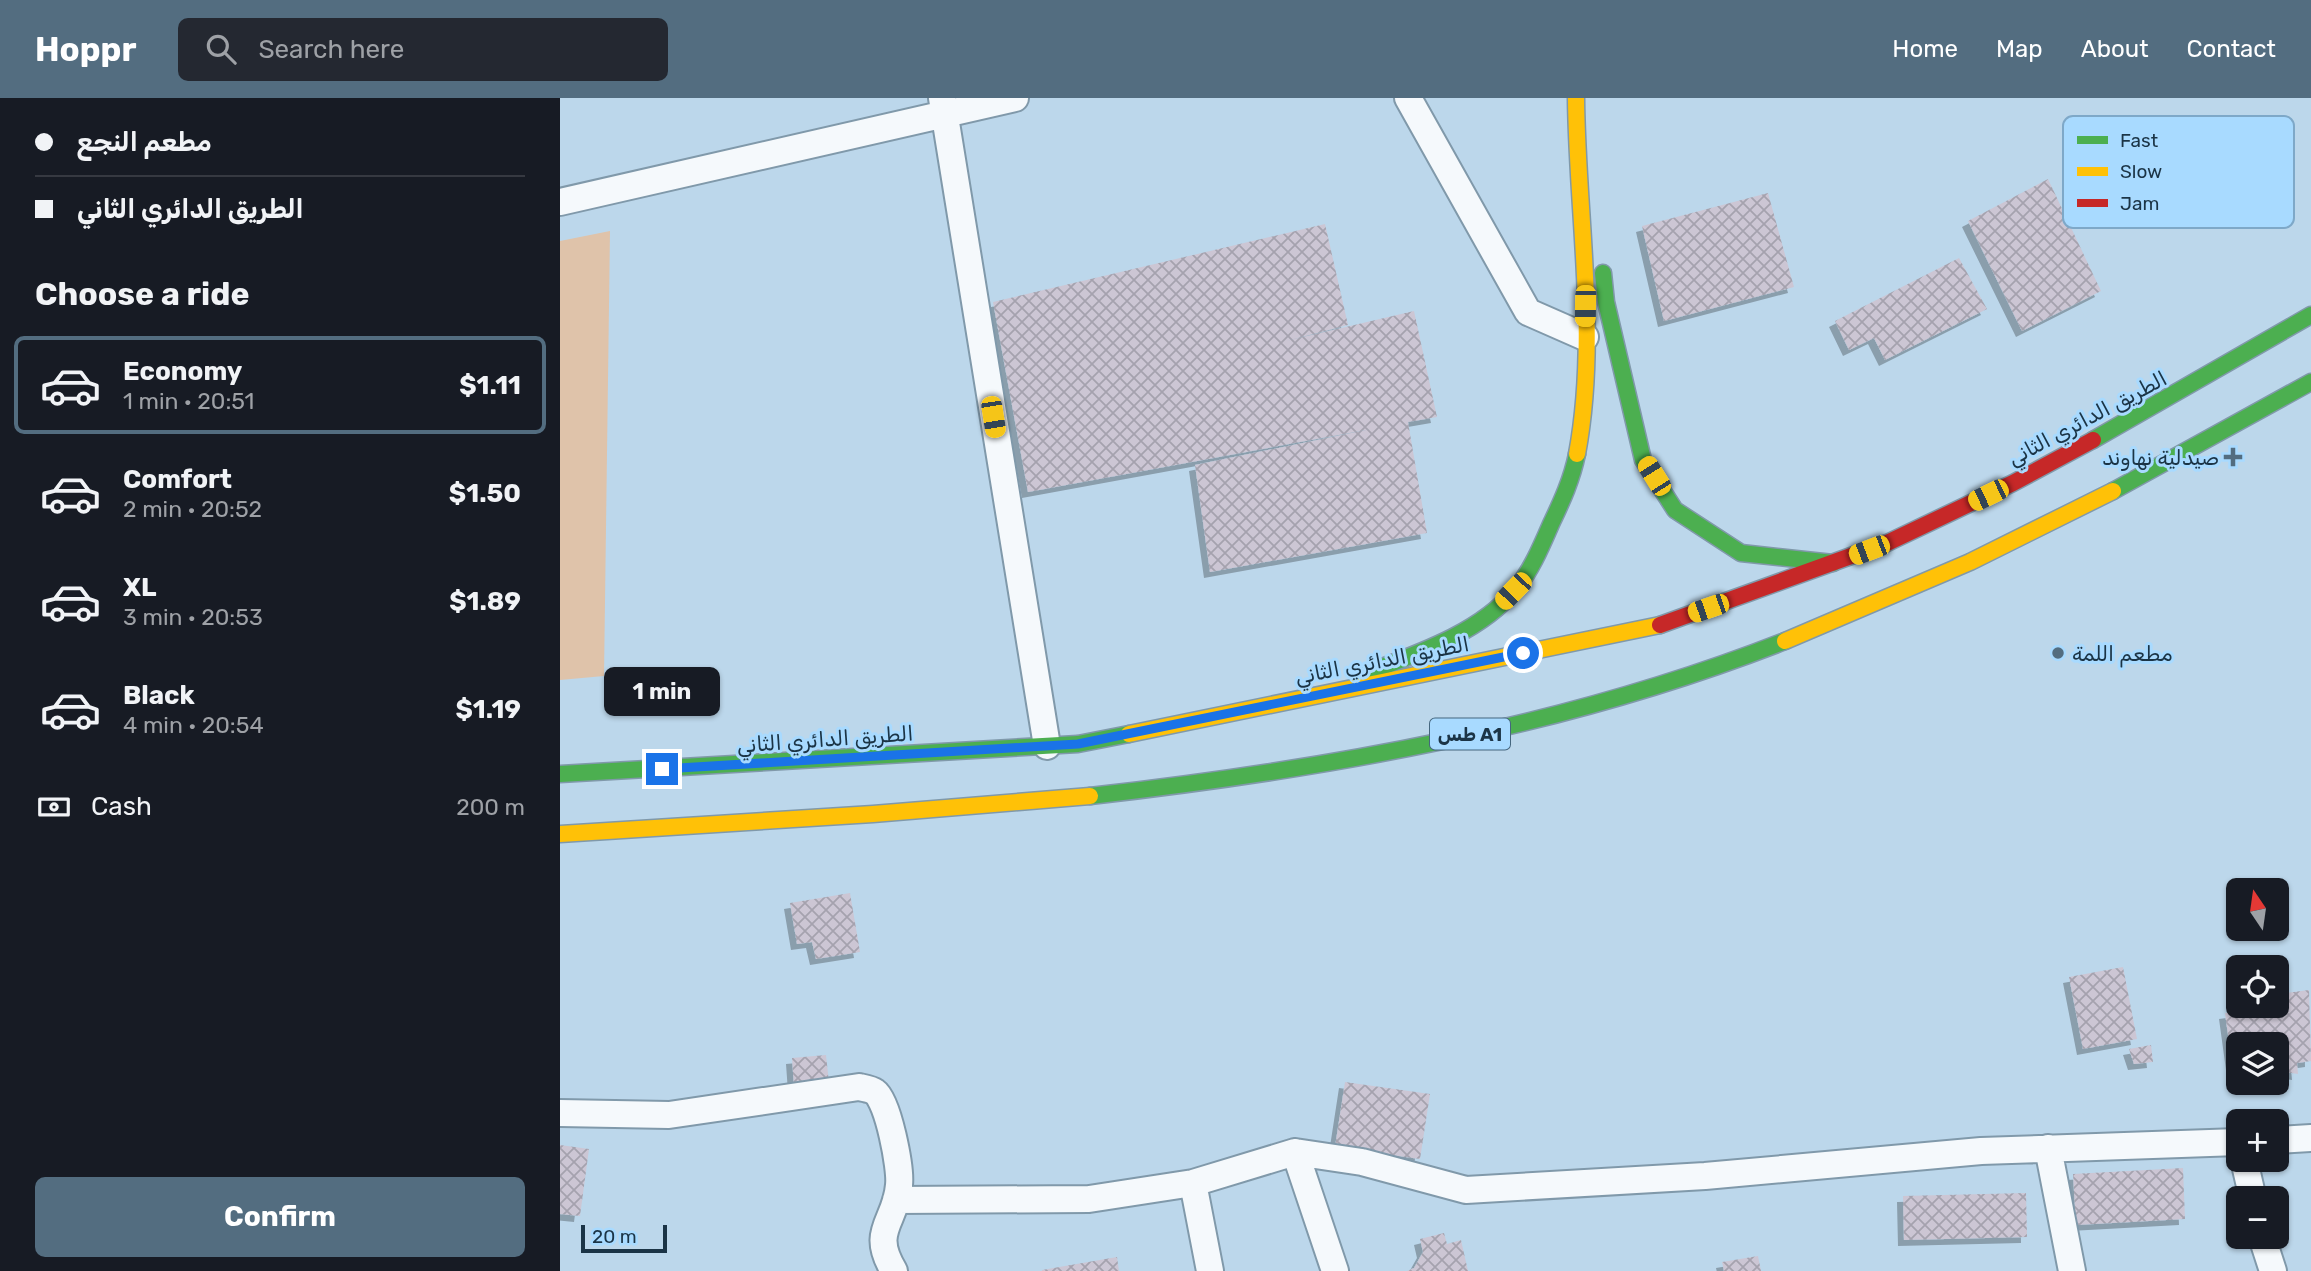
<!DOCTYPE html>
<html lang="en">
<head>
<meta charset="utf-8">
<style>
  body { margin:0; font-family:Rubik,Vazirmatn,sans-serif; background:#242831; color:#f1f3f6; height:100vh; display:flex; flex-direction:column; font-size:26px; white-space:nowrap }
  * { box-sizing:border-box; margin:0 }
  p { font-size:23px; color:#9ea1a6 }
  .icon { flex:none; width:38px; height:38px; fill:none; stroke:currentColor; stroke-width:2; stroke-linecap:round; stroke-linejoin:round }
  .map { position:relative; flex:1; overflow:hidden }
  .sheet { display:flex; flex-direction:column; background:#171b24; width:560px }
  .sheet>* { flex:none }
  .hud { display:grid; align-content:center; height:154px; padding:0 35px; background:#171b24 }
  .needle { width:46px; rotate:347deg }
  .controls { position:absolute; left:1666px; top:780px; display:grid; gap:14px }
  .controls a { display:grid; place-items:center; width:63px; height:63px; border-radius:10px; background:#171b24; box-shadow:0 2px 5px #0004; font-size:35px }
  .scale { position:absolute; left:21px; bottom:18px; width:86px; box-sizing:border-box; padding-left:7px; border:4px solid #1b3446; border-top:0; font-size:19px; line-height:24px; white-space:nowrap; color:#1b3446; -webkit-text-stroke:5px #a8daff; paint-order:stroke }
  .end { position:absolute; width:32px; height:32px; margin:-16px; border:9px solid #1a73e8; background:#fff; box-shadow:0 0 0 4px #fff }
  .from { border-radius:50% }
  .bubble { position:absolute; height:49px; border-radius:10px; background:#171b24; box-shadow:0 2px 5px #0004; font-size:23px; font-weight:700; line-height:49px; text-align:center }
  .car { position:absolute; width:21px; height:42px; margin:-21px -10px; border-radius:9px; box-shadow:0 0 5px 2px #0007; background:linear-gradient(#f5c518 24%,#345 0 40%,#f5c518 0 76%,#345 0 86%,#f5c518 0) }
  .hud b { display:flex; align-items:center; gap:24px; height:66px; font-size:26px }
  .hud b+b { border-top:2px solid #363941 }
  .hud i { width:18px; height:18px; background:#f1f3f6 }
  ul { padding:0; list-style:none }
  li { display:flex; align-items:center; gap:21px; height:98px; margin:0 14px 10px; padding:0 21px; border:4px solid transparent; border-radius:10px }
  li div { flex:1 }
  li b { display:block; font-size:26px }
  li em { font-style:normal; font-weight:700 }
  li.active { border-color:#536d80 }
  li>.icon { width:63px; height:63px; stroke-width:1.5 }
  h2 { padding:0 35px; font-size:32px; line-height:84px }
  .pay { display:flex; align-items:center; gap:18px; height:77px; padding:0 35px; font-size:26px }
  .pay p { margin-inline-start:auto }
  .action { display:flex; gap:14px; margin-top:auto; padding:14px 35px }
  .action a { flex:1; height:80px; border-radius:10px; background:#536d80; color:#fff; font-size:28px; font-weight:700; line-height:80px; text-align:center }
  header { display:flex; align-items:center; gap:42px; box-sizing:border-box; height:98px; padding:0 35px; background:#536d80; color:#fff }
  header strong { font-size:33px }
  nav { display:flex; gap:38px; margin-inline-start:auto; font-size:24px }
  .search { width:490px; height:63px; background:#242831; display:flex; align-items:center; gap:18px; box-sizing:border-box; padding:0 24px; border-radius:10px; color:#9ea1a6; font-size:26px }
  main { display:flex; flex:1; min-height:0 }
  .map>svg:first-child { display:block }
  .garden { fill:#dfc3aa }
  .building { fill:url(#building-cross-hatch); filter:url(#shadow) }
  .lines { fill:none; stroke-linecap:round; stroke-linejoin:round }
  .street-casing { stroke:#8099aa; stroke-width:30 }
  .fast-casing { stroke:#8099aa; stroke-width:19 }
  .slow-casing { stroke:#8099aa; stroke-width:19 }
  .jam-casing { stroke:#8099aa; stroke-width:19 }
  .street { stroke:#f5f9fc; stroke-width:26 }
  .fast { stroke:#4caf50; stroke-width:16 }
  .slow { stroke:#ffc107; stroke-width:16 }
  .jam { stroke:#c62828; stroke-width:16 }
  .route { stroke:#1a73e8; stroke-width:9 }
  .poi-dot { fill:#536d80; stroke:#a8daff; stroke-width:2.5 }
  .labels { text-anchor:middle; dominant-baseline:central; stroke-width:6; stroke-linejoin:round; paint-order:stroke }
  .shield { fill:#a8daff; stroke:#45667e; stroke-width:2 }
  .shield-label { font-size:19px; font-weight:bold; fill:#1b3446 }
  .street-label { font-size:21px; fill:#1b3446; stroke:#a8daff }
  .poi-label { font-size:21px; fill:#1b3446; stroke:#a8daff; text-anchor:end }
  .key { fill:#a8daff; stroke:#7ea8c8; stroke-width:2 }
  .key-label { font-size:19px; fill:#1b3446 }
</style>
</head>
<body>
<header>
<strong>Hoppr</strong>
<div class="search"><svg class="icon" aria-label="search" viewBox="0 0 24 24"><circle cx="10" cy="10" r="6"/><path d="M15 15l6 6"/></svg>Search here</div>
<nav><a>Home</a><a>Map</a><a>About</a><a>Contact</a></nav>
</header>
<main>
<section class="sheet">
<div class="hud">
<b><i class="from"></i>مطعم النجع</b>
<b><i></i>الطريق الدائري الثاني</b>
</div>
<h2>Choose a ride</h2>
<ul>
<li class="active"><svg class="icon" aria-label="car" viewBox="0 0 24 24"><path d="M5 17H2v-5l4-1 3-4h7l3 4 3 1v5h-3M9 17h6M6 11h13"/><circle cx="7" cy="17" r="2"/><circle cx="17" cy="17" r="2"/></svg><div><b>Economy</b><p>1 min · 20:51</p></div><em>$1.11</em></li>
<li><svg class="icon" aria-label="car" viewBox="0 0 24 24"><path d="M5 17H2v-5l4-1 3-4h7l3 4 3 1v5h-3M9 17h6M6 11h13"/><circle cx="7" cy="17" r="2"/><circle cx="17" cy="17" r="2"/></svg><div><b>Comfort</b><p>2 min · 20:52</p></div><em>$1.50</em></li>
<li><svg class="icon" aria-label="car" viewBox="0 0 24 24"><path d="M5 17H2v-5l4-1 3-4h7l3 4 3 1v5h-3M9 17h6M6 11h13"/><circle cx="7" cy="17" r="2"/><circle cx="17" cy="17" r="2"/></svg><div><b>XL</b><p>3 min · 20:53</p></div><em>$1.89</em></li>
<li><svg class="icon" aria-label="car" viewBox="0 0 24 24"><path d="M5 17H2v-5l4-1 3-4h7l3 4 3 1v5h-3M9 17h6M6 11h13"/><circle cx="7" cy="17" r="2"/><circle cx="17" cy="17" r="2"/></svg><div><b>Black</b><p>4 min · 20:54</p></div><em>$1.19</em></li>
</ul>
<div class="pay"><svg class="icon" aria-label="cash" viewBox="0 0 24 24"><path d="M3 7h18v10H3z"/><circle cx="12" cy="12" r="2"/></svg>Cash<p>200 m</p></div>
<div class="action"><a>Confirm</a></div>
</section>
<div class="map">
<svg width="1751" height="1173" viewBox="0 0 1751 1173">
  <defs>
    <pattern id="building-cross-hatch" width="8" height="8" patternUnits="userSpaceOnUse" patternTransform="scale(1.75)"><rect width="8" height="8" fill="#ccc6d4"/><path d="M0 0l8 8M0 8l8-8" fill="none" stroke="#a5a2ae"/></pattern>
    <filter id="shadow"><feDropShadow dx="-6" dy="6" stdDeviation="0" flood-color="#0004"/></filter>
  </defs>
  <rect width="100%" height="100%" fill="#bcd7eb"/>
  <!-- garden -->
  <path class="garden" d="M50,133L44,578L0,582V143Z"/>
  <!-- building -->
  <path class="building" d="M1488,81L1541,193L1462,233L1408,123Z
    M1208,95L1234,189L1104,223L1082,128Z
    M765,126L788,227L726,243L854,213L877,319L848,324L867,435L650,474L635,367L811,331L468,394L433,204Z
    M1399,160L1427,211L1325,262L1314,240L1289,252L1275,223Z
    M290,795L300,854L256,861L252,844L237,846L230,805Z
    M1563,869L1577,941L1523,951L1509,879Z
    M1749,892L1751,963L1737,965L1738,976L1717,973V947H1678V967L1672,966L1665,915L1717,908V896Z
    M1591,947L1593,964L1574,966L1569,951Z
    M266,957L269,985L234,988L232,960Z
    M785,984L870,996L860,1061L775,1049Z
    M0,1047L29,1051L20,1118L0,1116Z
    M1623,1070L1625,1121L1516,1127L1513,1076Z
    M1466,1095L1467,1139L1344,1142L1343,1098Z
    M884,1135L887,1146L901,1142L908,1173H847L854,1170L863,1154L860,1141Z
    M1198,1158L1201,1173H1164L1162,1164Z
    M557,1159L559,1173H482V1172Z"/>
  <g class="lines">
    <!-- street casing -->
    <g class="street-casing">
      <path id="street" d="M382,0L487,648
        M848,0L968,214L1025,239
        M0,104L455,0
        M0,1015L109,1017L299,989C304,990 311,991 315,994C328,1003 341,1070 339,1087C336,1125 309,1132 334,1173
        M1717,1042L1751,1040
        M1488,1050L1512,1173
        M735,1054L775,1173
        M1684,1062L1693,1101
        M633,1085L650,1173
        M336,1102L529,1101L633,1085L735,1054L802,1064L906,1092L1145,1078L1421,1053L1678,1044
        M1702,1139L1713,1173"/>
    </g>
    <!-- fast casing -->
    <g class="fast-casing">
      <path id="fast" d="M1043,175L1046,204L1083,362L1115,412L1181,455L1273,465
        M1533,342L1751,217
        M1553,393L1751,284
        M801,577C853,557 919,536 955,492C971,473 981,449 991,426C1002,403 1012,381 1017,356
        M0,676L518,646L569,636
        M530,698C766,671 1003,630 1225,543"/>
    </g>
    <!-- slow casing -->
    <g class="slow-casing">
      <path id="slow" d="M1016,0C1017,118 1039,238 1017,356
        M1225,543L1410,464L1553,393
        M569,636L1100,527
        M0,736L313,716L530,698"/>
    </g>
    <!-- jam casing -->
    <g class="jam-casing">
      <path id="jam" d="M1100,527L1327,445L1453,385L1533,342"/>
    </g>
    <!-- street -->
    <use href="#street" class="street"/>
    <!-- fast -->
    <use href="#fast" class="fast"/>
    <!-- slow -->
    <use href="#slow" class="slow"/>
    <!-- jam -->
    <use href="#jam" class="jam"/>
  </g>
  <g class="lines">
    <!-- route -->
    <path class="route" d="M102,671L518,646L963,555"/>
  </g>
  <!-- markers -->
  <g class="poi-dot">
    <path d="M1669.5 348.5h7v7h7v7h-7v7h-7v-7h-7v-7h7z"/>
    <circle cx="1498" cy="555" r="7"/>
  </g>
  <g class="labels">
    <!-- shield labels -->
    <rect class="shield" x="870" y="620.5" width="80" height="31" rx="5"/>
    <g class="shield-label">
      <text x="910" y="636">طس A1</text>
    </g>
    <!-- street labels -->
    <g class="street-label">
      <text transform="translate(1527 320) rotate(-28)">الطريق الدائري الثاني</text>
      <text transform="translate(822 562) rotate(-11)">الطريق الدائري الثاني</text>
      <text transform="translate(265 641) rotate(-4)">الطريق الدائري الثاني</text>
    </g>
    <!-- poi labels -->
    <g class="poi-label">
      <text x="1659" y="359">صيدلية نهاوند</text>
      <text x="1512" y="555" text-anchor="start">مطعم اللمة</text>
    </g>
  </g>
  <!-- legend -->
  <rect x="1503" y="18" width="231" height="112" rx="10" class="key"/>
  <rect x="1517" y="38" width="31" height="8" fill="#4caf50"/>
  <rect x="1517" y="69" width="31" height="9" fill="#ffc107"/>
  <rect x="1517" y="101" width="31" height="8" fill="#c62828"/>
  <g class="key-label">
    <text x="1560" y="49">Fast</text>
    <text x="1560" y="80">Slow</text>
    <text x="1560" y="112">Jam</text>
  </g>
</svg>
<div class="controls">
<a><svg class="needle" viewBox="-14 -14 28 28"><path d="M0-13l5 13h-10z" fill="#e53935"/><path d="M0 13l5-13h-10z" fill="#9ea1a6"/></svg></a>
<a><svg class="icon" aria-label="locate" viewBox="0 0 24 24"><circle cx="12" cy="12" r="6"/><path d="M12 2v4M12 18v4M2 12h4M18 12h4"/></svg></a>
<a><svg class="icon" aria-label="layers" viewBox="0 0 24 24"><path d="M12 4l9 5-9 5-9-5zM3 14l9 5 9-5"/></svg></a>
<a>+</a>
<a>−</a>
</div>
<div class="scale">20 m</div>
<i class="end from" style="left:963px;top:555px"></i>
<i class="end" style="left:102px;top:671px"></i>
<div class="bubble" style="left:44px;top:569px;width:116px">1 min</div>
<i class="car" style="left:1025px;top:208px;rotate:181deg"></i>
<i class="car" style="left:433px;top:319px;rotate:171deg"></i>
<i class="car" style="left:1094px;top:378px;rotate:328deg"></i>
<i class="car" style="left:1428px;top:397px;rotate:244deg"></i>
<i class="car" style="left:1309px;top:452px;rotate:249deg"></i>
<i class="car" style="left:953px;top:493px;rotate:224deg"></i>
<i class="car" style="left:1148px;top:510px;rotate:251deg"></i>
</div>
</main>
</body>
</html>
